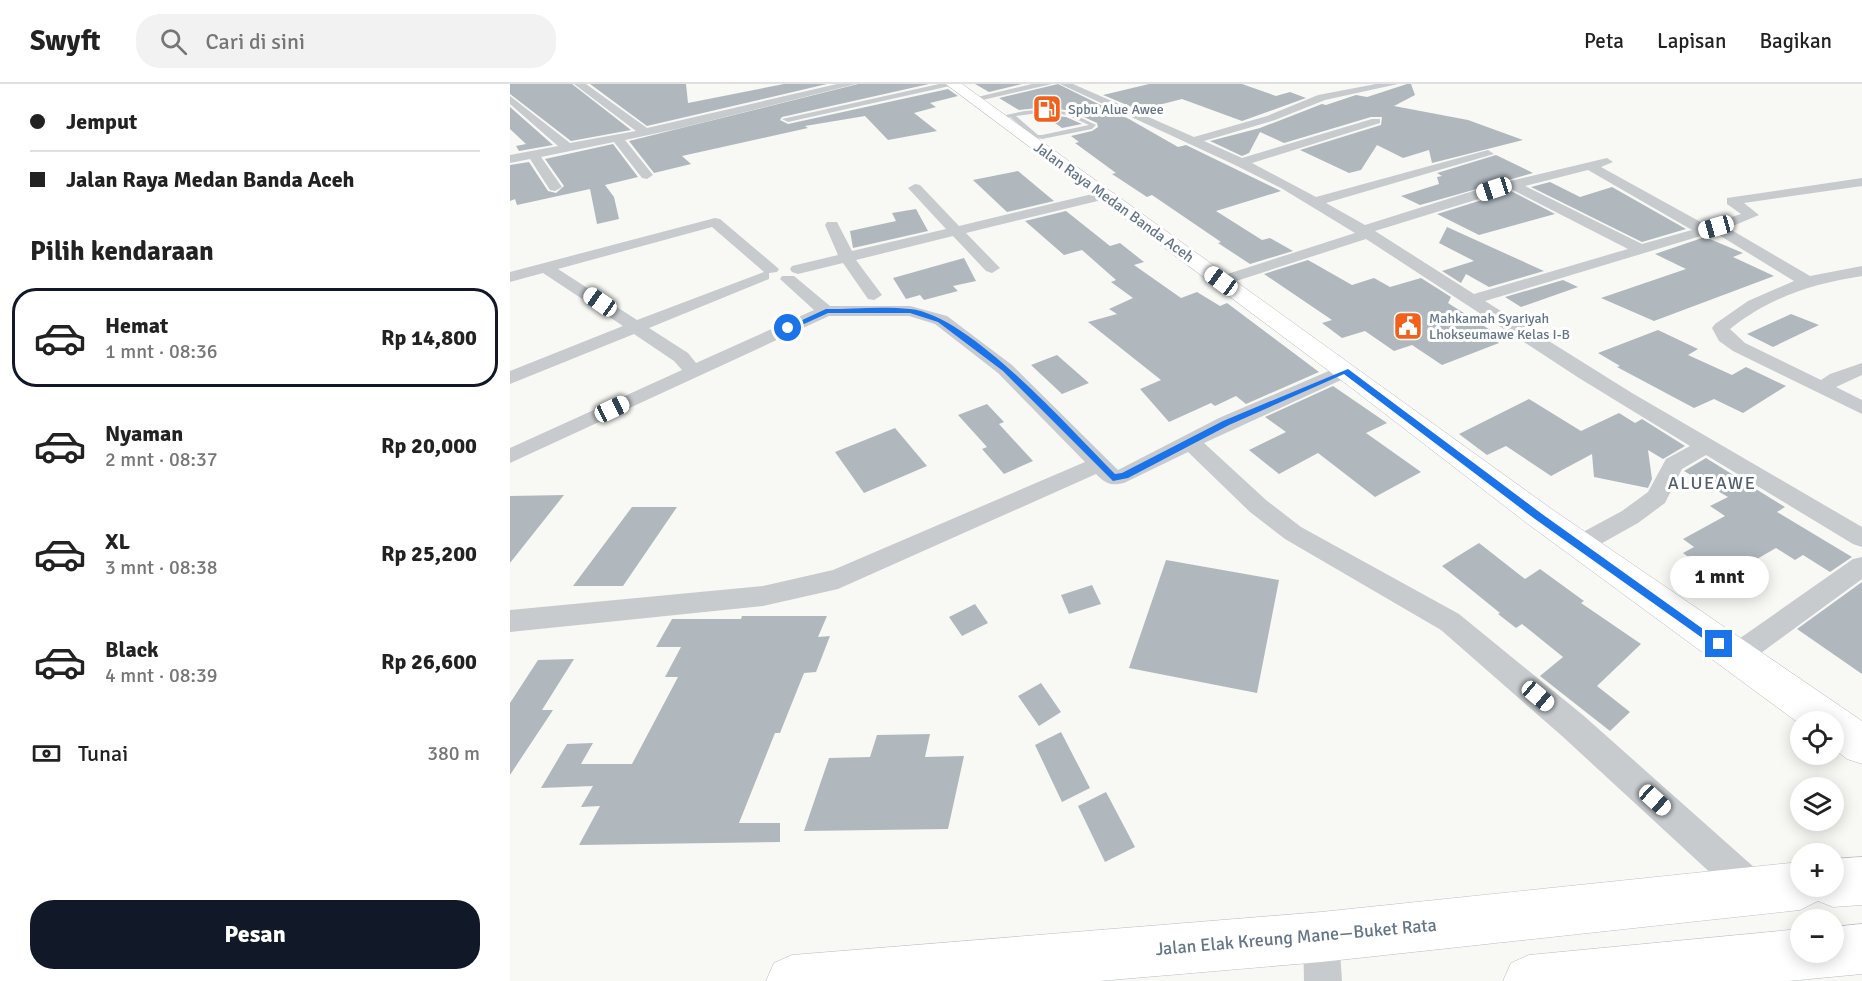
<!DOCTYPE html>
<html lang="id">
<head>
<meta charset="utf-8">
<style>
  body { margin:0; font-family:Signika,sans-serif; background:#f2f2f2; color:#222; height:100vh; display:flex; flex-direction:column; font-size:22px; white-space:nowrap }
  * { box-sizing:border-box; margin:0 }
  p { font-size:20px; color:#767676 }
  .icon { flex:none; width:33px; height:33px; fill:none; stroke:currentColor; stroke-width:2; stroke-linecap:round; stroke-linejoin:round }
  .map { position:relative; flex:1; overflow:hidden }
  .side { display:flex; flex-direction:column; background:#fff; width:510px }
  .side>* { flex:none }
  .hud { display:grid; align-content:center; height:132px; padding:0 30px; background:#fff }
  .fabs { position:absolute; left:1280px; top:627px; display:grid; gap:12px }
  .fabs a { display:grid; place-items:center; width:54px; height:54px; border-radius:50%; background:#fff; box-shadow:0 3px 15px #0003; font-size:30px }
  .end { position:absolute; width:27px; height:27px; margin:-14px; border:8px solid #1a73e8; background:#fff; box-shadow:0 0 0 3px #fff }
  .from { border-radius:50% }
  .bubble { position:absolute; height:42px; border-radius:21px; background:#fff; box-shadow:0 3px 15px #0003; font-size:20px; font-weight:800; line-height:42px; text-align:center }
  .car { position:absolute; width:18px; height:36px; margin:-18px -9px; border-radius:8px; box-shadow:0 0 4px 2px #0007; background:linear-gradient(#fff 24%,#345 0 40%,#fff 0 76%,#345 0 86%,#fff 0) }
  .hud b { display:flex; align-items:center; gap:21px; height:57px; font-size:22px }
  .hud b+b { border-top:2px solid #e0e0e0 }
  .hud i { width:15px; height:15px; background:#222 }
  ul { padding:0; list-style:none }
  li { display:flex; align-items:center; gap:18px; height:99px; margin:0 12px 9px; padding:0 18px; border:3px solid transparent; border-radius:24px }
  li div { flex:1 }
  li b { display:block; font-size:22px }
  li em { font-style:normal; font-weight:800 }
  li.on { border-color:#111827 }
  li>.icon { width:54px; height:54px; stroke-width:1.5 }
  h2 { padding:0 30px; font-size:27px; line-height:72px }
  .pay { display:flex; align-items:center; gap:15px; height:66px; padding:0 30px; font-size:22px }
  .pay p { margin-inline-start:auto }
  .action { display:flex; gap:12px; margin-top:auto; padding:12px 30px }
  .action a { flex:1; height:69px; border-radius:24px; background:#111827; color:#fff; font-size:24px; font-weight:800; line-height:69px; text-align:center }
  header { display:flex; align-items:center; gap:36px; box-sizing:border-box; height:84px; padding:0 30px; background:#fff; border-bottom:2px solid #e0e0e0 }
  header strong { font-size:28px }
  nav { display:flex; gap:33px; margin-inline-start:auto; font-size:21px }
  .search { width:420px; height:54px; background:#f2f2f2; display:flex; align-items:center; gap:15px; box-sizing:border-box; padding:0 21px; border-radius:24px; color:#767676; font-size:22px }
  main { display:flex; flex:1; min-height:0 }
  .map>svg:first-child { display:block }
  .building { fill:#b0b8be }
  .lines { fill:none; stroke-linecap:round; stroke-linejoin:round }
  .trunk-casing { stroke:#b9bcc0; stroke-width:1 }
  .service { fill:#c7cbce; fill-rule:evenodd }
  .minor { fill:#c7cbce; fill-rule:evenodd }
  .trunk { fill:#fff; fill-rule:evenodd }
  .route { fill:#1a73e8 }
  .labels { text-anchor:middle; dominant-baseline:central; stroke-width:6; stroke-linejoin:round; paint-order:stroke }
  .far-poi-label { font-size:14px; fill:#647588; stroke:#fff; text-anchor:start }
  .street-label { font-size:15px; fill:#647588; stroke:#fff }
  .quarter-label { font-size:18px; letter-spacing:1.5px; fill:#535f6d; stroke:#fff }
  .near-street-label { font-size:18px; fill:#647588; stroke:#fff }
</style>
</head>
<body>
<header>
<strong>Swyft</strong>
<div class="search"><svg class="icon" aria-label="search" viewBox="0 0 24 24"><circle cx="10" cy="10" r="6"/><path d="M15 15l6 6"/></svg>Cari di sini</div>
<nav><a>Peta</a><a>Lapisan</a><a>Bagikan</a></nav>
</header>
<main>
<section class="side">
<div class="hud">
<b><i class="from"></i>Jemput</b>
<b><i></i>Jalan Raya Medan Banda Aceh</b>
</div>
<h2>Pilih kendaraan</h2>
<ul>
<li class="on"><svg class="icon" aria-label="car" viewBox="0 0 24 24"><path d="M5 17H2v-5l4-1 3-4h7l3 4 3 1v5h-3M9 17h6M6 11h13"/><circle cx="7" cy="17" r="2"/><circle cx="17" cy="17" r="2"/></svg><div><b>Hemat</b><p>1 mnt · 08:36</p></div><em>Rp 14,800</em></li>
<li><svg class="icon" aria-label="car" viewBox="0 0 24 24"><path d="M5 17H2v-5l4-1 3-4h7l3 4 3 1v5h-3M9 17h6M6 11h13"/><circle cx="7" cy="17" r="2"/><circle cx="17" cy="17" r="2"/></svg><div><b>Nyaman</b><p>2 mnt · 08:37</p></div><em>Rp 20,000</em></li>
<li><svg class="icon" aria-label="car" viewBox="0 0 24 24"><path d="M5 17H2v-5l4-1 3-4h7l3 4 3 1v5h-3M9 17h6M6 11h13"/><circle cx="7" cy="17" r="2"/><circle cx="17" cy="17" r="2"/></svg><div><b>XL</b><p>3 mnt · 08:38</p></div><em>Rp 25,200</em></li>
<li><svg class="icon" aria-label="car" viewBox="0 0 24 24"><path d="M5 17H2v-5l4-1 3-4h7l3 4 3 1v5h-3M9 17h6M6 11h13"/><circle cx="7" cy="17" r="2"/><circle cx="17" cy="17" r="2"/></svg><div><b>Black</b><p>4 mnt · 08:39</p></div><em>Rp 26,600</em></li>
</ul>
<div class="pay"><svg class="icon" aria-label="cash" viewBox="0 0 24 24"><path d="M3 7h18v10H3z"/><circle cx="12" cy="12" r="2"/></svg>Tunai<p>380 m</p></div>
<div class="action"><a>Pesan</a></div>
</section>
<div class="map">
<svg width="1352" height="897" viewBox="0 0 1352 897">
  <rect width="100%" height="100%" fill="#f8f8f5"/>
  <!-- building -->
  <path class="building" d="M0,0H62L121,46L61,57L0,10Z
    M80,0H176L178,19L274,0H317L137,42Z
    M348,0H419L272,33L270,36L278,40L438,5L448,12L420,19L426,23L404,29L427,47L378,56L355,32L295,42L298,44L172,72L181,80L144,89L119,57Z
    M465,0H512L479,8Z
    M548,0L619,35L668,63L676,61L771,107L706,127L752,156L760,154L783,167L740,180L708,159L711,158L642,111L637,113L602,90L606,89L565,59L569,58L561,52L582,47L588,43L587,39L561,27L537,23L509,26L489,14Z
    M639,0H732L766,12L780,8L796,14L732,37L672,15L629,26L593,11Z
    M897,0H901L905,11L884,22L958,36L1013,56L922,79L919,66L893,74L867,61L851,86L839,89L790,66L871,41L872,33H861L774,59L750,48L739,69L732,72L700,57L750,44L812,20L816,21L846,11L857,13Z
    M0,23L43,61L9,67L6,62L16,60L0,45Z
    M534,31L556,33L572,40L552,44Z
    M103,60L128,93L95,101L104,113L109,135L87,140L80,105L7,121L5,115L0,117V81L19,78L38,107L46,109L54,102L35,75Z
    M986,71L1023,89L910,121L891,112L929,100L927,93L932,92L927,89Z
    M508,87L544,117L497,128L463,96Z
    M1040,98L1070,113L1102,103L1176,145L1132,158L1021,103Z
    M1001,107L1045,130L969,151L927,130Z
    M406,125L418,147L343,164L340,147L386,137L382,129Z
    M556,127L600,162L610,159L634,178L624,181L671,214L687,208L710,222L717,219L809,288L736,320L726,312L705,322L701,319L659,338L630,305L651,296L578,238L607,230L599,225L623,214L601,198L606,196L572,166L554,171L515,137Z
    M937,143L1034,187L979,203L956,190L951,199L932,187L964,177L929,159Z
    M1195,153L1233,169L1223,173L1264,192L1144,237L1091,214L1176,185L1145,170Z
    M454,174L466,197L443,202L448,207L414,216L410,211L396,215L383,194Z
    M798,176L842,201L864,194L880,203L911,194L941,213L938,219L985,249L979,252L989,259L932,281L902,261L884,267L855,247L832,254L812,239L822,236L754,190Z
    M1053,196L1068,203L1011,223L995,213Z
    M1281,230L1309,241L1263,263L1237,250Z
    M1148,246L1188,265L1178,271L1222,291L1236,283L1276,302L1233,329L1204,315L1184,324L1107,283L1110,282L1088,269Z
    M547,271L579,299L552,310L521,281Z
    M823,302L877,339L856,349L911,388L865,413L808,369L769,390L739,366L776,348L755,333Z
    M1019,315L1071,347L1109,329L1125,339L1132,335L1175,362L1153,375L1138,366L1142,395L1138,404L1084,393L1082,370L1041,392L996,362L977,371L949,350Z
    M477,320L494,338L489,340L523,377L494,390L472,365L477,363L448,331Z
    M385,344L417,382L354,409L325,368Z
    M1196,374L1275,423L1267,428L1342,473L1320,488L1293,471L1285,476L1266,464L1221,490L1204,478L1193,484L1173,469L1184,463L1173,455L1215,432L1200,422L1218,413L1174,387Z
    M54,411L0,479V412Z
    M122,423H167L113,502H63Z
    M969,459L1015,495L1030,485L1074,517L1071,519L1131,560L1087,602L1120,628L1100,647L1030,592L1053,573L1012,540L1006,544L988,530L990,529L932,482Z
    M656,476L769,496L747,609L619,584Z
    M1352,498V590L1287,545Z
    M582,501L591,520L559,530L551,511Z
    M465,520L478,539L452,552L439,533Z
    M232,532H317L308,553L320,552L306,588L294,589L270,649H265L229,739H270V758L69,761L90,722L71,723L83,702L31,704L57,660L83,659L71,680H122L168,593H155L171,563H146L162,535H231Z
    M64,575L32,626H43L0,691V619L28,576Z
    M531,599L551,628L529,642L508,612Z
    M551,648L580,704L552,718L525,661Z
    M420,650L415,673L454,672L438,745L294,747L319,674L360,673L367,651Z
    M596,708L625,763L595,778L568,722Z"/>
  <g class="lines">
    <!-- trunk casing -->
    <g class="trunk-casing">
      <path id="trunk" d="M436,0H452L1040,424L1352,637V680L1337,675L1323,664V638H1290V640L1018,440L839,302Z
        M1352,773V821L1323,823L1308,817L1290,826L811,878L589,897H256L264,879L282,871L811,828L1290,778V802H1323V775Z
        M1352,840V890L1278,897H993L1001,879L1019,871L1290,845V868H1323V843Z"/>
    </g>
    <!-- service -->
    <path class="service" d="M537,25L561,29L586,41L582,45L532,55L524,53L500,33L489,35L486,33L515,27ZM537,28L557,31L579,41L532,51H528L506,32Z"/>
    <!-- minor -->
    <path class="minor" d="M64,0H76L137,44L327,0H346L171,44L115,56L143,91L137,95L132,94L104,58L31,73L52,103L45,107L40,106L20,75L0,79V71L48,62L0,20V12L60,59L126,47Z
      M429,0H449L278,38L272,35Z
      M522,0H542L464,18L459,15Z
      M550,0H563L684,53L757,32L808,11L866,0H888L815,16L765,36L694,57L732,74L862,35H870V39L742,79L806,113L978,66L984,70L816,119L855,141L979,102L1097,74L1103,78L1091,83L1196,141L1231,130L1217,120V114L1352,94V102L1234,119L1249,131L1218,144L1300,192L1352,182V192C1302,200 1260,213 1220,245L1235,259L1311,296L1320,290L1352,279V291L1326,303L1352,316V330L1223,267L1209,257L1202,244L1205,240L1238,217L1284,197L1204,148L975,217L1122,309L1352,443V463L1343,460L1196,371L1172,385L1155,419L1128,439L1078,467L1069,470L1060,467L1057,461L1060,455L1112,427L1138,408L1156,375L1180,362L1069,294L856,155L717,200H705L703,197L705,194L845,149L771,104L725,81ZM1078,86L1182,146L1132,160L1015,102ZM1001,105L1118,165L964,210L865,147Z
      M405,100L410,101L449,142L595,107L602,111L600,114L456,149L490,184L482,189L476,187L443,152L346,176L372,211L364,216L358,215L333,179L288,190L282,188L280,185L282,182L328,171L315,141L317,138H327L342,167L436,145L398,104Z
      M205,134L210,135L269,185L267,188L259,189V195L139,244L178,269L186,279L304,226L270,195L272,192H284L320,222H400L437,232L502,281L608,386L709,334L828,283H842L844,287L842,291L694,359L756,416L791,443L949,530L1074,632L1255,793L1261,805L1255,817L1243,823L1231,817L1052,652L931,546L775,455L740,428L678,368L614,399C601,402 596,400 586,390L328,505L253,522L0,548V526L253,502L323,486L575,378L488,289L425,240L399,232H319L0,379V364L172,286L164,277L124,250L0,300V287L113,242L33,189L0,198V188ZM202,143L254,188L127,236L48,185Z
      M1352,473V495L1236,580L1226,584L1216,580L1212,572L1216,564L1343,475Z
      M811,835L824,840L829,853L832,897H794L793,853L798,840Z"/>
    <!-- trunk -->
    <use href="#trunk" class="trunk"/>
  </g>
  <!-- route -->
  <path class="route" d="M316,225C344,225 373,222 400,225C460,231 561,346 605,390L612,389L713,337L838,285L1032,430L1214,560L1209,564L1205,563L1025,435L834,290L719,341L618,394L603,397L493,287L428,238L400,229H318L281,246L275,244Z"/>
  <!-- icons -->
  <defs>
    <g id="fuel-square" transform="scale(1.5)"><rect x="-9" y="-9" width="18" height="18" rx="4" fill="#f2601b" stroke="#fff"/><path d="M-5.5-6h7V0h2V4h1.3V-2.5L3-4.5l.8-.8L6-3V5H2.5V1h-1V6h-7ZM-4.2-4.7v3.2H.2V-4.7Z" fill="#fff"/></g>
    <g id="civic-square" transform="scale(1.5)"><rect x="-9" y="-9" width="18" height="18" rx="4" fill="#f2601b" stroke="#fff"/><path d="M-.6-6.5H3V-4.5H.6V-3L4-1V1h2V6H-6V1h2V-1L-.6-3ZM-1.2 2.5V6h2.4V2.5Z" fill="#fff"/></g>
  </defs>
  <g fill-rule="evenodd">
    <use href="#fuel-square" x="537" y="25"/>
    <use href="#civic-square" x="898" y="242"/>
  </g>
  <g class="labels">
    <!-- far-poi labels -->
    <g class="far-poi-label">
      <text x="558" y="25">Spbu Alue Awee</text>
      <text x="919" y="234">Mahkamah Syariyah<tspan x="919" dy="16">Lhokseumawe Kelas I-B</tspan></text>
    </g>
    <!-- street labels -->
    <g class="street-label">
      <text transform="translate(604 118) rotate(36)">Jalan Raya Medan Banda Aceh</text>
    </g>
    <!-- quarter labels -->
    <g class="quarter-label">
      <text x="1202" y="399">ALUEAWE</text>
    </g>
    <!-- near-street labels -->
    <g class="near-street-label">
      <text transform="translate(786 853) rotate(-5)">Jalan Elak Kreung Mane—Buket Rata</text>
    </g>
  </g>
</svg>
<div class="fabs">
<a><svg class="icon" aria-label="locate" viewBox="0 0 24 24"><circle cx="12" cy="12" r="6"/><path d="M12 2v4M12 18v4M2 12h4M18 12h4"/></svg></a>
<a><svg class="icon" aria-label="layers" viewBox="0 0 24 24"><path d="M12 4l9 5-9 5-9-5zM3 14l9 5 9-5"/></svg></a>
<a>+</a>
<a>−</a>
</div>
<i class="end from" style="left:278px;top:244px"></i>
<i class="end" style="left:1209px;top:560px"></i>
<div class="bubble" style="left:1160px;top:472px;width:99px">1 mnt</div>
<i class="car" style="left:984px;top:105px;rotate:252deg"></i>
<i class="car" style="left:1206px;top:143px;rotate:254deg"></i>
<i class="car" style="left:711px;top:197px;rotate:306deg"></i>
<i class="car" style="left:90px;top:218px;rotate:305deg"></i>
<i class="car" style="left:102px;top:325px;rotate:65deg"></i>
<i class="car" style="left:1028px;top:612px;rotate:130deg"></i>
<i class="car" style="left:1145px;top:716px;rotate:132deg"></i>
</div>
</main>
</body>
</html>
